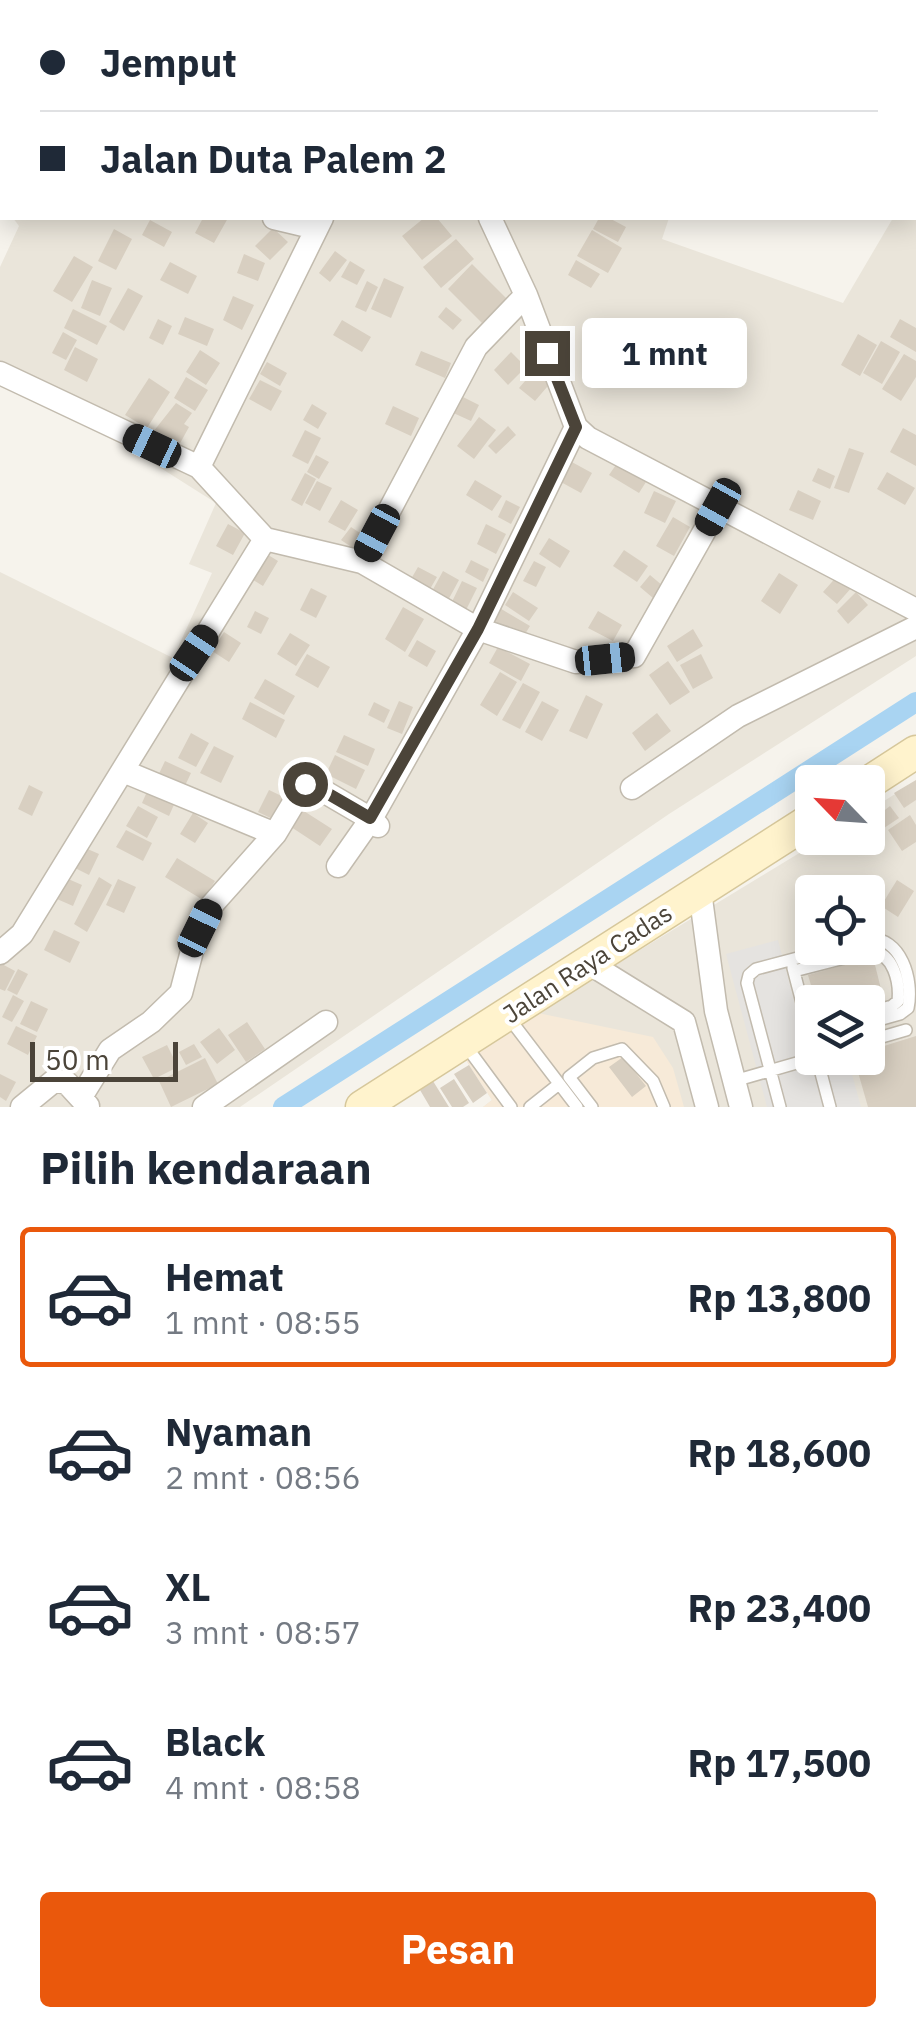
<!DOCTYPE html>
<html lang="id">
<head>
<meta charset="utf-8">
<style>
  body { margin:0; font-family:"IBM Plex Sans",sans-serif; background:#f6f6f7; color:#1f2937; height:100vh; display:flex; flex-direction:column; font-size:38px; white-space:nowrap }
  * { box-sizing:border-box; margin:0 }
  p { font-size:32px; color:#747a83 }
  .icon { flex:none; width:55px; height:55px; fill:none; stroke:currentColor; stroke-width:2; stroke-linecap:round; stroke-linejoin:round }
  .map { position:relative; height:1107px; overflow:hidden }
  .panel { display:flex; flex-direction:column; background:#fff; flex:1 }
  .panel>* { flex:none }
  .guide { position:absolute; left:0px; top:0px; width:918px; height:220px; box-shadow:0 5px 25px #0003; display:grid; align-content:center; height:220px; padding:0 40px; background:#fff }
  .needle { width:65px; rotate:295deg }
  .tools { position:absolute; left:795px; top:765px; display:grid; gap:20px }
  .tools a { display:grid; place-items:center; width:90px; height:90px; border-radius:10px; background:#fff; box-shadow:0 5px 25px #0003; font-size:50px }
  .scale { position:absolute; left:30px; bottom:25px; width:148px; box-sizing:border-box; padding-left:10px; border:5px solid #4b4439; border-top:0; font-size:28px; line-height:35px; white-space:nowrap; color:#4b4439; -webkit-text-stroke:8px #fff; paint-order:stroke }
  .end { position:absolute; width:45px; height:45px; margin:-22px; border:12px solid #4b4439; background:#fff; box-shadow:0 0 0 5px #fff }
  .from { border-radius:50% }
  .bubble { position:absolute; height:70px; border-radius:10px; background:#fff; box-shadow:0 5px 25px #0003; font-size:32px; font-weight:700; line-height:70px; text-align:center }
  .car { position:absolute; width:30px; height:60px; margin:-30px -15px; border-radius:12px; box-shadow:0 0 8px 2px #0007; background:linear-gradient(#222 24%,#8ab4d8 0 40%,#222 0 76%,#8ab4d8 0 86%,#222 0) }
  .guide b { display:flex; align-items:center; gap:35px; height:95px; font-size:38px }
  .guide b+b { border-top:2px solid #e0e1e3 }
  .guide i { width:25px; height:25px; background:#1f2937 }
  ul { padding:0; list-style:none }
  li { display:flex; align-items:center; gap:30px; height:140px; margin:0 20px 15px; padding:0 20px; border:5px solid transparent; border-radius:10px }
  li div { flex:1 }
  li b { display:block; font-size:38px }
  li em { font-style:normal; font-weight:700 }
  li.on { border-color:#ea580c }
  li>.icon { width:90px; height:90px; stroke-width:1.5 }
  h2 { padding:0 40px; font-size:45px; line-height:120px }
  .primary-button { display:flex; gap:20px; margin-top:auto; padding:20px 40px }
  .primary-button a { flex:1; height:115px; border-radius:10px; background:#ea580c; color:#fff; font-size:40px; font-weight:700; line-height:115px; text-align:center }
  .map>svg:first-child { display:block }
  .residential { fill:#eae5da; fill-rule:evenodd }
  .commercial { fill:#f7ead8 }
  .parking { fill:#e5e3e0 }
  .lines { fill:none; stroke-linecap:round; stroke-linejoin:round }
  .canal { stroke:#a9d4f2; stroke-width:20 }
  .building { fill:#d8cfc1 }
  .lane-casing { stroke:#c2bbae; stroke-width:14 }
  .street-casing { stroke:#c2bbae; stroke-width:25 }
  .secondary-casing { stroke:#d6c79b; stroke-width:35 }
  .lane { stroke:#fff; stroke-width:11 }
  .street { stroke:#fff; stroke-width:22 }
  .secondary { stroke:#fff3cd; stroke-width:32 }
  .route { stroke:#4b4439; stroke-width:12 }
  .labels { text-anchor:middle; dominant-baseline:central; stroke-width:8; stroke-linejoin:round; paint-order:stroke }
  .street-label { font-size:25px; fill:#4b4439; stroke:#fff }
</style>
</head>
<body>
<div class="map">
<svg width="916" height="1107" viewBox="0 0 916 1107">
  <rect width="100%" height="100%" fill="#f6f3ec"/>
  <!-- residential -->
  <path class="residential" d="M916,178V656L669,814L240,1107H0V572L173,658L212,573L189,564L216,503L88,422L0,381V267L19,226L13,218H669L662,239L843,303L893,218H915Z
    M916,781V1107H483L492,1100L464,1057L824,838H868V811ZM812,892H868V948H812ZM812,1002H868V1058H812Z"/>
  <!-- commercial -->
  <path class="commercial" d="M538,1013L653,1037L673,1068L684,1107H483L492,1100L464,1057Z"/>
  <!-- parking -->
  <path class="parking" d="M778,940L812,1069L848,1060L861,1107H767L726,954Z"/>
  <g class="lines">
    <!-- canal -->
    <path class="canal" d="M283,1107L916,702"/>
  </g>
  <!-- building -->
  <path class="building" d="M203,218H228L214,243L195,233Z
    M424,218H437L452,236L422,260L402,236Z
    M599,218H609L626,227L618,242L593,229Z
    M150,220L172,232L164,247L142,235Z
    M273,228L288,242L270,260L255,246Z
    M114,229L132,239L116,270L98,261Z
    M592,230L622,248L608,273L577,256Z
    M456,239L474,259L441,288L423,267Z
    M335,251L347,260L330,282L319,273Z
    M244,254L265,263L258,281L237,273Z
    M74,256L93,267L72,302L53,291Z
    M576,260L600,274L591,288L568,275Z
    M350,261L365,270L357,285L341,277Z
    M170,262L197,276L188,294L160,280Z
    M472,264L507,299L482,323L448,289Z
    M384,278L404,287L391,318L371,309Z
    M92,280L112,288L100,316L81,308Z
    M367,281L378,287L366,312L355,307Z
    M128,288L143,296L124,331L109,322Z
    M233,296L254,305L242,330L223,320Z
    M446,307L462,320L453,330L438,317Z
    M73,309L107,326L97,345L64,328Z
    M185,317L214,329L207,346L178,334Z
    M158,319L172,326L163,345L149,338Z
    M900,319L916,328V352L890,337Z
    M342,320L371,337L362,352L333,335Z
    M63,332L77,340L66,360L52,353Z
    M858,334L877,345L860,376L841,365Z
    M881,341L900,352L882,384L863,373Z
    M75,347L98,359L87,382L64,370Z
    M200,350L220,363L206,385L186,372Z
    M421,351L451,363L445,378L415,365Z
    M511,352L526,367L508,385L494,370Z
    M904,354L916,361V377L901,401L882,389Z
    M267,362L287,373L280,386L260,374Z
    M538,366L553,380L535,401L519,388Z
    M186,377L208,390L195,411L174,398Z
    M149,378L170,392L147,428L125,415Z
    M260,380L282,391L271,411L249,399Z
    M457,394L479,405L471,421L449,411Z
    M176,403L192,413L184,424L189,427L178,447L153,432Z
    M312,404L327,413L318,429L303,420Z
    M393,406L419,418L411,436L385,424Z
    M479,417L496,430L474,459L457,446Z
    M508,426L516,435L496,454L488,446Z
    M903,428L916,435V466L890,452Z
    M305,430L321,438L308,464L292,456Z
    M849,448L864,453L849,493L834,488Z
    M316,455L329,462L319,479L307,472Z
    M622,456L651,474L639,493L609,475Z
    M570,461L592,473L581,493L559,481Z
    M818,468L835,476L830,489L812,481Z
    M887,472L915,488L905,505L877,489Z
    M305,473L316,479L302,506L291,500Z
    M475,480L502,496L492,511L466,495Z
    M317,481L332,488L320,511L305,503Z
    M798,490L821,501L813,520L789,510Z
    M654,491L676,501L665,523L644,513Z
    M341,500L358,510L345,531L328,522Z
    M506,500L520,507L511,524L498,517Z
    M673,517L690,527L674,556L656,546Z
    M228,524L245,533L233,555L216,546Z
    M486,524L506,534L496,554L477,544Z
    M351,527L366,537L356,550L341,540Z
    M549,538L570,551L560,568L539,554Z
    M624,550L648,566L637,582L613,566Z
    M265,553L278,561L263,586L250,578Z
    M471,560L489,569L483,582L465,572Z
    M534,561L546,567L536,587L523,581Z
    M418,567L437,577L430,589L411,579Z
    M443,571L459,580L446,604L430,595Z
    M779,573L798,585L780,614L761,601Z
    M839,574L853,586L837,604L823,592Z
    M650,575L663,586L653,598L640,587Z
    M462,581L477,588L464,614L449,608Z
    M311,588L327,596L316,618L300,610Z
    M513,592L538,608L529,621L505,605Z
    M856,592L868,605L848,624L837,611Z
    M403,607L424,619L405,652L385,639Z
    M498,607L530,626L522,639L490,621Z
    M255,611L269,618L261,634L247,627Z
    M598,611L622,625L613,641L588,628Z
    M693,629L703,646L677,662L667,646Z
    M224,632L241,643L229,662L212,651Z
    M290,633L310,645L296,666L277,654Z
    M417,640L436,651L427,667L408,656Z
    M498,647L530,664L521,681L489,663Z
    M307,654L330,667L318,688L295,675Z
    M701,654L713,678L693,689L680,665Z
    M668,661L690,692L670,705L649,675Z
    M500,672L517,682L497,716L480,705Z
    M265,679L295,696L284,715L254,698Z
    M523,683L540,692L520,729L502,720Z
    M586,695L603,704L587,739L569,731Z
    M399,701L413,707L402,734L387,728Z
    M542,701L559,710L542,741L525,732Z
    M250,702L285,720L276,738L242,719Z
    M374,702L390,710L384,723L368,715Z
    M657,713L671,731L645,751L632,733Z
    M191,733L209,743L196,767L178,758Z
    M344,735L375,749L368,766L336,752Z
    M214,746L234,756L221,783L200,773Z
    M335,755L365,770L356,789L326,774Z
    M165,761L191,773L182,792L156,780Z
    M916,780V800L904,808L894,793Z
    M29,785L43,792L32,816L18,809Z
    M149,787L176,800L169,816L142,803Z
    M269,790L290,800L279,822L258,812Z
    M138,806L158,817L147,838L126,826Z
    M296,806L332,829L320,846L285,823Z
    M890,806L899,818L884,828L876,817Z
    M193,813L208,823L195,843L180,834Z
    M910,815L916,825V842L902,851L888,830Z
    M126,830L152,843L143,861L116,847Z
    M83,847L99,854L89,875L73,867Z
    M177,858L215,881L203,900L165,877Z
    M99,877L112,885L87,932L74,924Z
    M66,878L82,885L73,906L57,899Z
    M118,879L136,887L124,913L106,905Z
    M897,880L914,891L898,917L881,906Z
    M54,930L80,942L70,963L44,950Z
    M873,957L885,1005L868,1010V1002H816L808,975Z
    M0,963L15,971L5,991L0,989Z
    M18,969L28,974L17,995L7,990Z
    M13,995L24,1001L12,1022L2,1017Z
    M31,1001L48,1009L37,1032L20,1024Z
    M247,1022L265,1049L246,1062L228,1035Z
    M16,1026L37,1036L28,1055L7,1044Z
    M219,1028L235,1050L217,1064L200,1042Z
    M916,1036V1107H868L854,1058H868V1051Z
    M194,1044L202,1057L186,1065L179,1052Z
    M167,1045L178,1067L154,1079L142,1057Z
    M623,1057L646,1086L632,1097L609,1067Z
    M205,1058L218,1084L171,1107L159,1081Z
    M469,1065L487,1093L473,1103L454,1074Z
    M0,1074L16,1082L6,1101L0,1097Z
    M454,1079L469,1103L463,1107H452L440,1088Z
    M433,1081L449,1107H430L420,1090Z"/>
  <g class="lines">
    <!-- lane casing -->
    <g class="lane-casing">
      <path id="lane" d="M868,939C901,936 914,980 908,1008L900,1014L868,1023
        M793,968L812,1041
        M794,971L872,951C893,954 900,981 898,1001L892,1006L868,1013
        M509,1018L577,1107
        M868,1041L906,1030
        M466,1046L511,1107
        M817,1058L830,1107
        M734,1081L814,1058
        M530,1107L559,1084
        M592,1107L569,1077L593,1058L622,1049L653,1081L664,1107
        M780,1107L747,983L749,975L756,969L835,948"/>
    </g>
    <!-- street casing -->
    <g class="street-casing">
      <path id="street" d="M385,0L387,2
        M274,218L316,228
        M490,218L526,295L576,427L588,438L916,610
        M0,373L199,467L265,539L362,562L478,629L576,662L634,656L718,507
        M199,467L322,218
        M362,562L476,347L526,295
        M123,771L275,834
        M632,788L738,716L916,627
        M378,826L371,819L478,629L576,427
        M700,891L716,1011L741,1107
        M0,953L22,934L265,539
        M587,962L684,1022L707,1107
        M81,1097L110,1050L151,1022L181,993L192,951L210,907L275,834L305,784L313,785L371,819L338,866
        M22,1107L55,1080L67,1083L88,1106
        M204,1107L326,1022"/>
    </g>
    <!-- secondary casing -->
    <g class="secondary-casing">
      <path id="secondary" d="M868,783L916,752
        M362,1107L812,819"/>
    </g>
    <!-- lane -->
    <use href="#lane" class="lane"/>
    <!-- street -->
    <use href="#street" class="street"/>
    <!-- secondary -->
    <use href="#secondary" class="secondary"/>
  </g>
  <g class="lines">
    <!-- route -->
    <path class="route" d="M305,784L313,785L370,818L478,629L576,427L547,353"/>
  </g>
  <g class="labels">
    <!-- street labels -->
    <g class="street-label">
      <text transform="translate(587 963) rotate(-33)">Jalan Raya Cadas</text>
    </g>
  </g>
</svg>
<div class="tools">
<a><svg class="needle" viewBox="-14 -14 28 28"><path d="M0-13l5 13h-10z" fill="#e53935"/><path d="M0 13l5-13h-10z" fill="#747a83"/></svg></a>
<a><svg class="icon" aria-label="locate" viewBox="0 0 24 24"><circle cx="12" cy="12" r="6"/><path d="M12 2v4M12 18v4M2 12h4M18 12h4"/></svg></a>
<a><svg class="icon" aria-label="layers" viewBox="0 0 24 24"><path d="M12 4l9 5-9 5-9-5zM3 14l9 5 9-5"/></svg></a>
</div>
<div class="scale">50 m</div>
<i class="end from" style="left:305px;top:784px"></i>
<i class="end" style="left:547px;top:353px"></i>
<div class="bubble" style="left:582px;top:318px;width:165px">1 mnt</div>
<i class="car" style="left:152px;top:446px;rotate:295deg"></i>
<i class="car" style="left:718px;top:507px;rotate:209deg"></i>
<i class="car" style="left:377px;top:533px;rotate:208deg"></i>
<i class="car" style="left:194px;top:653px;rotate:34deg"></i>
<i class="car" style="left:605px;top:659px;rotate:84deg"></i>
<i class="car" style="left:200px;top:928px;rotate:26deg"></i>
<div class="guide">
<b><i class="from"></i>Jemput</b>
<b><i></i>Jalan Duta Palem 2</b>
</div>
</div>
<section class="panel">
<h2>Pilih kendaraan</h2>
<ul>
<li class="on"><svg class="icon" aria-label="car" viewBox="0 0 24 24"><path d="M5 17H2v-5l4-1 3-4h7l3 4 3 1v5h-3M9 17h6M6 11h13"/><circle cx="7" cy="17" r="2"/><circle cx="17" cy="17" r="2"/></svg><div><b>Hemat</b><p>1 mnt · 08:55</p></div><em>Rp 13,800</em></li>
<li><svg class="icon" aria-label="car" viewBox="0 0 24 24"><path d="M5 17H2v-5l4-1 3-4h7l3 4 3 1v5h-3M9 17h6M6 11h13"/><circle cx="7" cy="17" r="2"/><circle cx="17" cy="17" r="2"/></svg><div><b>Nyaman</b><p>2 mnt · 08:56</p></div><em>Rp 18,600</em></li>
<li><svg class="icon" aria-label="car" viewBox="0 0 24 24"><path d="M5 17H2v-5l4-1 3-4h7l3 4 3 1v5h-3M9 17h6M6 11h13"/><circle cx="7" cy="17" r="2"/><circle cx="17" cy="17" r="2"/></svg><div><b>XL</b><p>3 mnt · 08:57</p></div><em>Rp 23,400</em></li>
<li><svg class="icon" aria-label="car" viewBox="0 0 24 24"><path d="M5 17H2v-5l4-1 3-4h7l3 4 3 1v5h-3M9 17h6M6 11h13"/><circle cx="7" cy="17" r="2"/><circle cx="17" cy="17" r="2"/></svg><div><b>Black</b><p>4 mnt · 08:58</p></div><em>Rp 17,500</em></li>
</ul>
<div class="primary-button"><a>Pesan</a></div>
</section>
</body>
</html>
